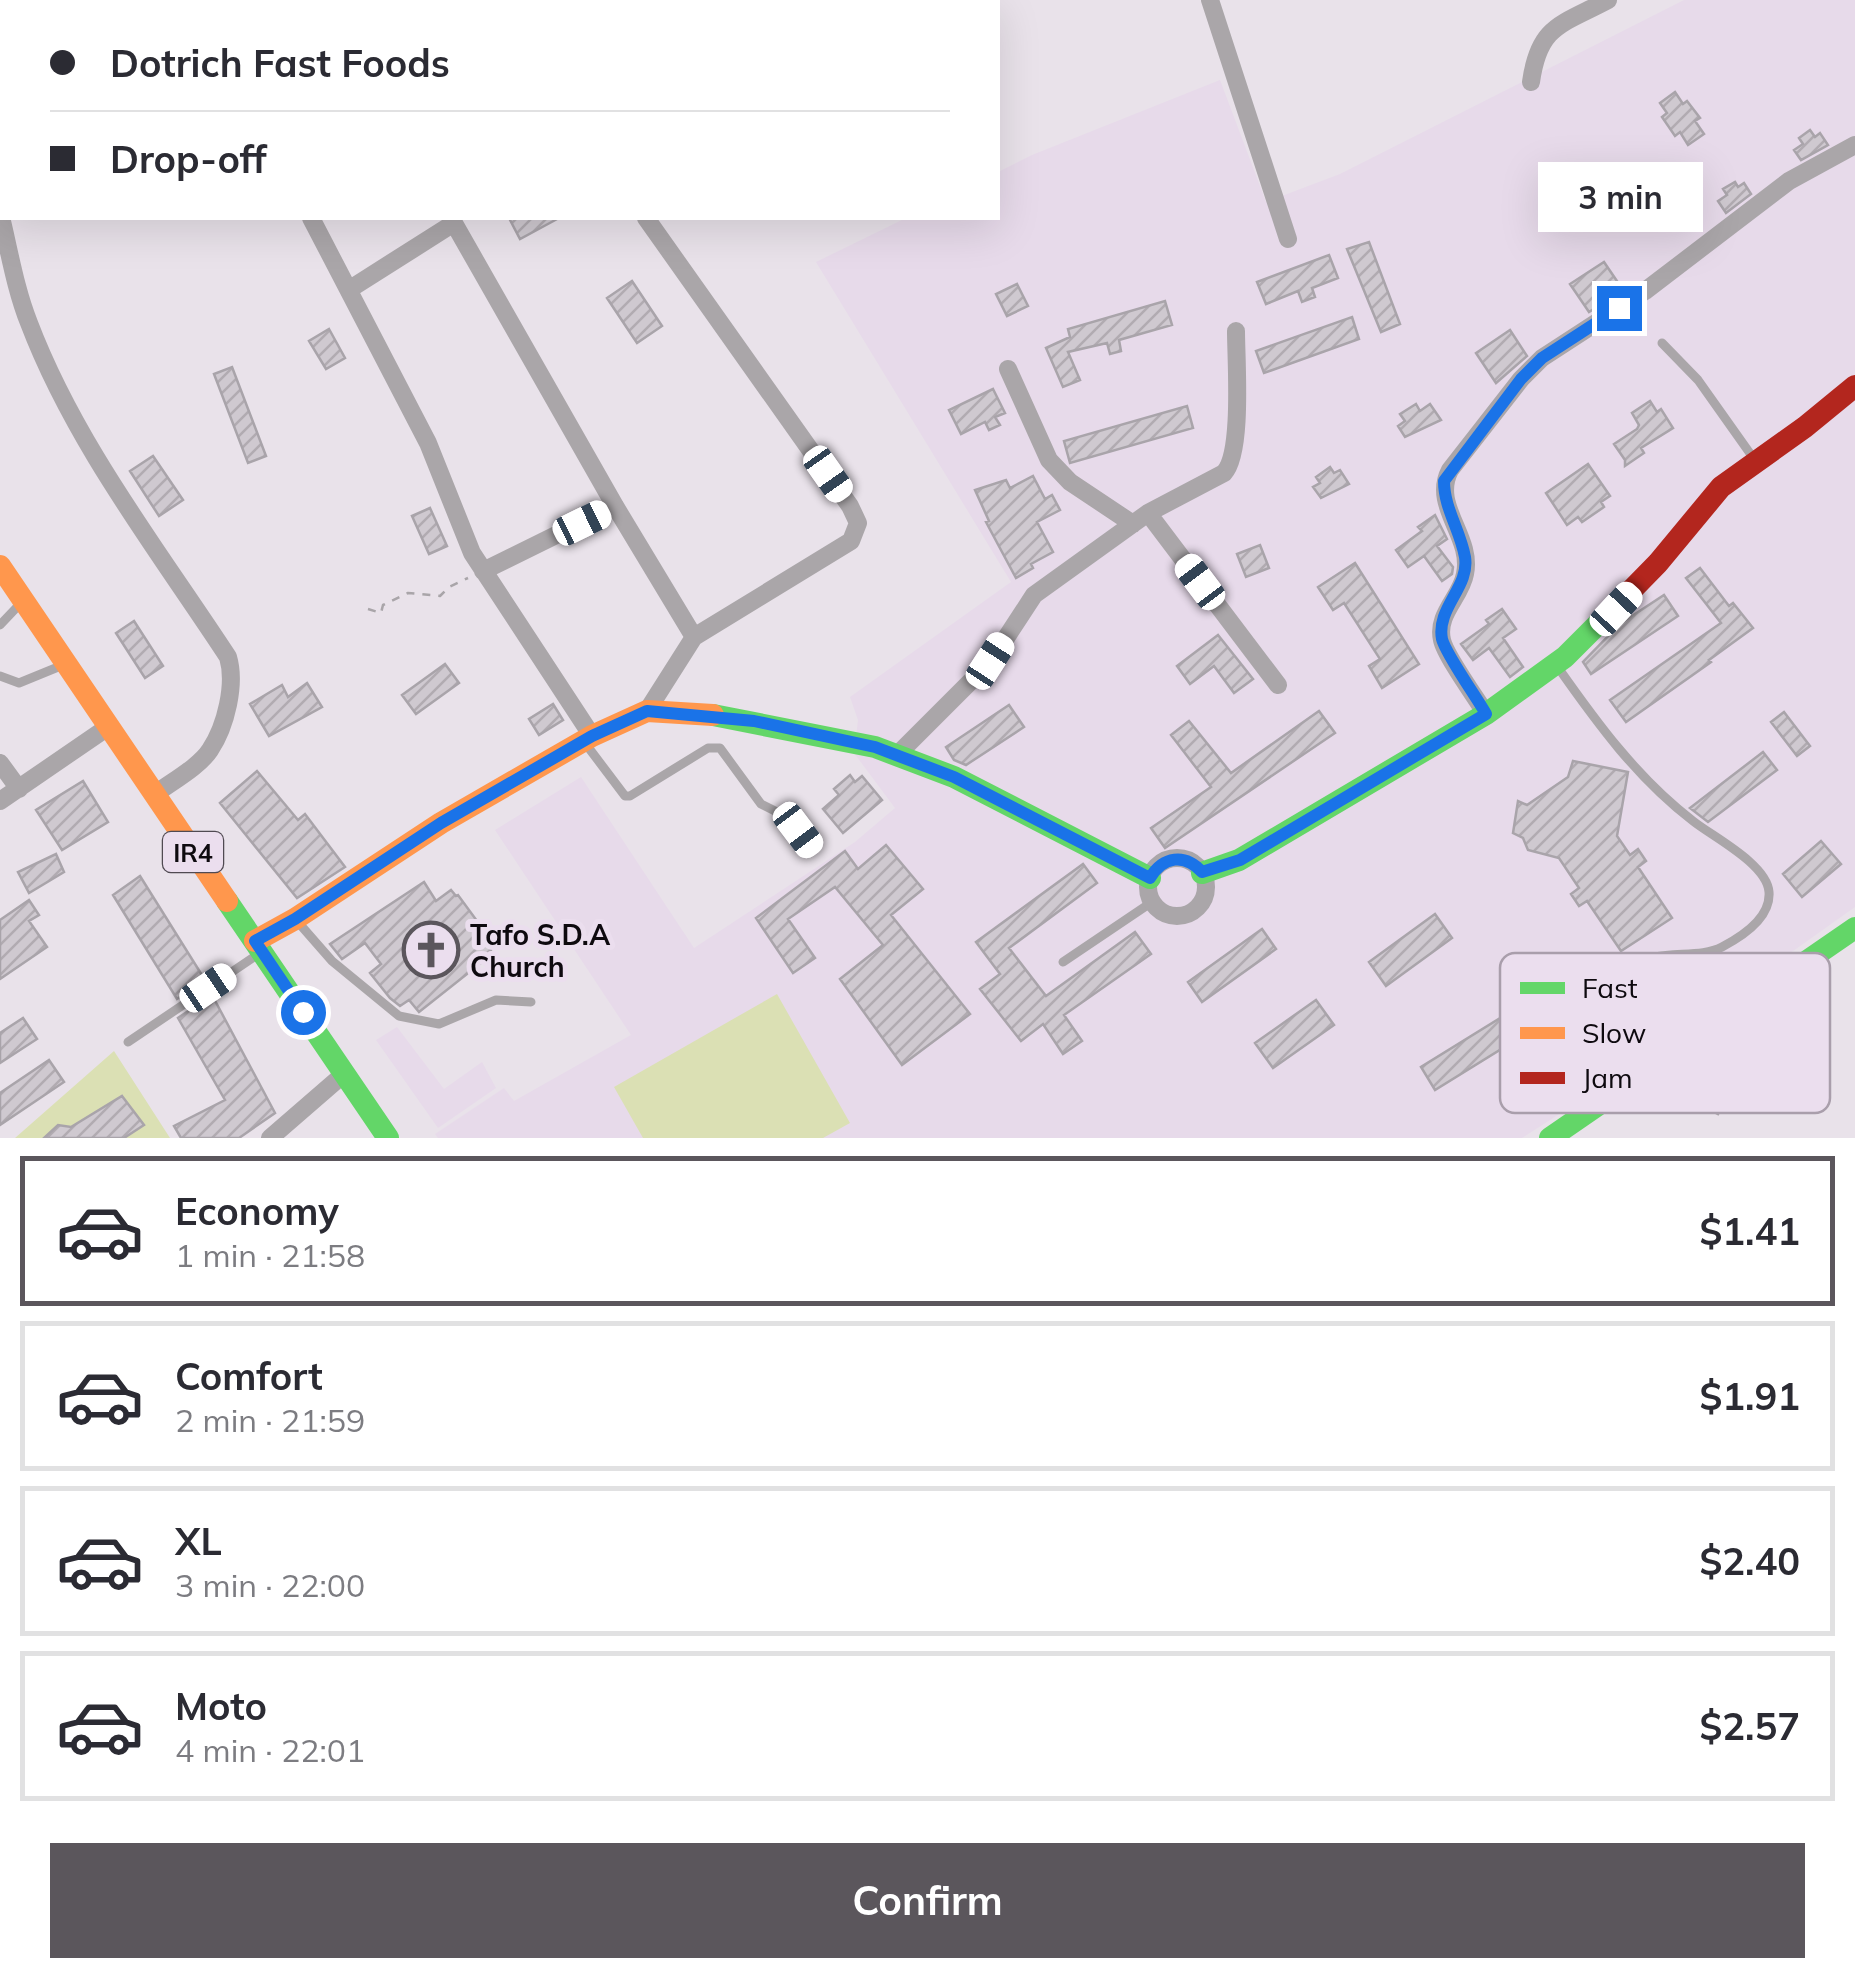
<!DOCTYPE html>
<html lang="en">
<head>
<meta charset="utf-8">
<style>
  body { margin:0; font-family:Mulish,sans-serif; background:#f2f2f3; color:#2b2b33; height:100vh; display:flex; flex-direction:column; font-size:38px; white-space:nowrap }
  * { box-sizing:border-box; margin:0 }
  p { font-size:32px; color:#7c7c81 }
  .icon { flex:none; width:55px; height:55px; fill:none; stroke:currentColor; stroke-width:2; stroke-linecap:round; stroke-linejoin:round }
  .map { position:relative; height:1138px; overflow:hidden }
  .drawer { display:flex; flex-direction:column; background:#fff; flex:1 }
  .drawer>* { flex:none }
  .hud { position:absolute; left:0px; top:0px; width:1000px; height:220px; box-shadow:0 10px 40px #0002; display:grid; align-content:center; height:220px; padding:0 50px; background:#fff }
  .end { position:absolute; width:45px; height:45px; margin:-22px; border:12px solid #1a73e8; background:#fff; box-shadow:0 0 0 5px #fff }
  .from { border-radius:50% }
  .bubble { position:absolute; height:70px; border-radius:0px; background:#fff; box-shadow:0 10px 40px #0002; font-size:32px; font-weight:700; line-height:70px; text-align:center }
  .car { position:absolute; width:30px; height:60px; margin:-30px -15px; border-radius:12px; box-shadow:0 0 8px 2px #0007; background:linear-gradient(#fff 24%,#345 0 40%,#fff 0 76%,#345 0 86%,#fff 0) }
  .hud b { display:flex; align-items:center; gap:35px; height:95px; font-size:38px }
  .hud b+b { border-top:2px solid #e1e1e2 }
  .hud i { width:25px; height:25px; background:#2b2b33 }
  ul { padding:18px 0 0; list-style:none }
  li { display:flex; align-items:center; gap:30px; height:150px; margin:0 20px 15px; padding:0 30px; border:5px solid #e1e1e2; border-radius:0px }
  li div { flex:1 }
  li b { display:block; font-size:38px }
  li em { font-style:normal; font-weight:700 }
  li.active { border-color:#5b565c }
  li>.icon { width:90px; height:90px; stroke-width:1.5 }
  .action { display:flex; gap:20px; margin-top:auto; padding:20px 50px }
  .action a { flex:1; height:115px; border-radius:0px; background:#5b565c; color:#fff; font-size:40px; font-weight:700; line-height:115px; text-align:center }
  .map>svg:first-child { display:block }
  .built { fill:#e7daea }
  .green { fill:#dbe0b4 }
  .building { fill:url(#building-hatch); stroke:#a9a4aa; stroke-width:2.5 }
  .lines { fill:none; stroke-linecap:round; stroke-linejoin:round }
  .path { stroke:#a9a5a9; stroke-width:2.5; stroke-dasharray:8 8; stroke-linecap:butt }
  .lane { stroke:#aaa6a9; stroke-width:9 }
  .street { stroke:#aaa6a9; stroke-width:18 }
  .fast { stroke:#63d668; stroke-width:22 }
  .slow { stroke:#ff974d; stroke-width:22 }
  .jam { stroke:#b3261e; stroke-width:22 }
  .route { stroke:#1a73e8; stroke-width:12 }
  .labels { text-anchor:middle; dominant-baseline:central; stroke-width:10; stroke-linejoin:round; paint-order:stroke }
  .shield { fill:#ebdeee; stroke:#504a52; stroke-width:2.5 }
  .shield-label { font-size:25px; font-weight:bold; fill:#0e0a0f }
  .poi-label { font-size:28px; font-weight:bold; fill:#0e0a0f; stroke:#ebdeee; text-anchor:start }
  .key { fill:#ebdeee; stroke:#a99eab; stroke-width:2.5 }
  .key-label { font-size:28px; fill:#0e0a0f }
</style>
</head>
<body>
<div class="map">
<svg width="1855" height="1138" viewBox="0 0 1855 1138">
  <defs>
    <pattern id="building-hatch" width="6" height="6" patternUnits="userSpaceOnUse" patternTransform="scale(2.5)"><rect width="6" height="6" fill="#cfc9d0"/><path d="M-1 1l2-2M0 6l6-6M5 7l2-2" fill="none" stroke="#b1abb1"/></pattern>
  </defs>
  <rect width="100%" height="100%" fill="#e9e2ea"/>
  <!-- built -->
  <path class="built" d="M1684,0H1855V907L1612,1080L1522,1138H438L435,1134L504,1088L514,1101L631,1035L495,830L581,777L694,948L855,842L895,808L854,753L858,720L850,697L1011,582L816,262L906,218H998V172L1032,155L1220,80L1266,202L1340,174Z
    M397,1027L444,1089L482,1062L496,1088L438,1128L376,1040Z"/>
  <!-- green -->
  <path class="green" d="M777,994L850,1123L823,1138H643L614,1087Z
    M114,1051L170,1138H15Z"/>
  <!-- building -->
  <path class="building" d="M1675,92L1683,104L1687,101L1700,118L1695,121L1704,134L1688,145L1680,132L1675,136L1662,117L1667,113L1660,103Z
    M1810,130L1815,137L1820,133L1828,145L1801,160L1794,150L1803,144L1799,138Z
    M1735,182L1738,187L1744,183L1751,194L1726,213L1718,201L1727,195L1723,189Z
    M509,218H559L520,239Z
    M1369,242L1400,324L1381,332L1347,249Z
    M1329,255L1338,278L1312,288L1315,297L1302,302L1298,291L1266,304L1257,282Z
    M1604,262L1623,290L1589,312L1570,284Z
    M632,281L662,326L637,343L607,298Z
    M1017,284L1028,306L1007,316L996,294Z
    M1165,301L1172,325L1119,340L1121,351L1110,354L1107,343L1068,352L1080,380L1063,387L1046,348L1070,337L1068,329Z
    M1352,317L1359,339L1264,373L1256,351Z
    M329,329L345,358L326,369L309,341Z
    M1510,330L1527,356L1496,383L1476,353Z
    M232,367L266,456L248,463L214,374Z
    M993,389L1005,413L995,417L1000,425L989,430L985,422L961,434L949,410Z
    M1650,401L1657,412L1661,409L1673,428L1641,448L1644,453L1625,466V460L1614,444L1637,429L1639,425L1632,413Z
    M1416,404L1420,411L1430,404L1441,420L1405,437L1398,426L1405,421L1400,414Z
    M1187,406L1193,428L1070,463L1064,441Z
    M153,456L183,500L159,516L130,471Z
    M1588,464L1610,496L1601,502L1604,507L1582,522L1578,517L1567,525L1546,493Z
    M1330,467L1334,473L1340,470L1349,484L1321,498L1313,487L1320,483L1316,477Z
    M1033,476L1045,499L1052,495L1060,510L1037,522L1053,552L1031,564L1033,568L1016,578L986,522L989,521L975,490L1006,480L1010,488Z
    M430,508L447,546L429,554L412,516Z
    M1435,515L1447,539L1437,546L1453,567L1452,574L1442,581L1424,556L1408,567L1396,550L1422,531L1418,527Z
    M1260,545L1269,568L1246,577L1237,554Z
    M1355,563L1419,664L1382,688L1369,666L1380,659L1344,603L1333,610L1318,587Z
    M1700,568L1729,606L1733,603L1753,628L1709,660L1711,662L1626,722L1610,700L1721,623L1686,578Z
    M1664,595L1678,616L1591,674L1583,662L1620,624Z
    M1502,609L1516,629L1503,638L1523,667L1510,677L1489,648L1473,660L1461,644L1489,624L1486,620Z
    M134,621L163,666L145,678L116,633Z
    M1218,635L1253,679L1234,693L1214,666L1190,684L1177,666Z
    M445,664L459,683L416,714L402,695Z
    M307,683L322,707L269,736L250,704L282,685L288,697Z
    M553,704L563,720L539,735L529,719Z
    M1009,705L1024,727L966,765L954,760L946,747Z
    M1319,711L1335,733L1165,848L1151,828L1211,787L1171,735L1189,721L1231,773Z
    M1784,712L1810,746L1797,756L1771,722Z
    M1763,752L1777,770L1708,822L1690,808Z
    M1573,761L1628,772L1617,836L1630,855L1638,849L1646,861L1638,867L1672,918L1621,951L1587,901L1579,906L1571,894L1579,888L1559,858L1528,850L1523,838L1513,833L1518,801L1527,805L1568,777Z
    M257,771L298,820L305,814L345,867L297,898L220,803Z
    M850,775L855,782L862,776L882,800L843,833L823,809L839,795L834,789Z
    M83,781L108,822L62,850L36,810Z
    M1821,841L1841,864L1802,897L1783,874Z
    M886,845L923,889L891,915L970,1014L902,1065L840,979L883,945L835,887L788,919L815,958L793,973L756,918L845,851L858,869Z
    M56,854L64,872L29,893L18,872Z
    M1083,864L1097,883L1009,948L1046,996L1135,932L1151,954L1064,1015L1082,1041L1063,1054L1043,1024L1021,1041L980,989L1000,974L976,942Z
    M140,876L205,980L177,999L113,895Z
    M424,882L436,901L451,890L456,896L458,895L488,936L491,950L486,959L419,1012L409,1000L400,1006L390,998L370,973L381,964L365,943L342,959L330,944Z
    M29,900L39,915L29,921L47,947L0,979V920Z
    M1435,914L1452,938L1386,986L1369,962Z
    M1262,929L1276,949L1202,1002L1188,982Z
    M1539,994L1553,1017L1435,1090L1421,1067Z
    M212,995L275,1113L239,1138H181L174,1126L225,1100L178,1018Z
    M1316,1000L1334,1025L1273,1068L1255,1043Z
    M23,1018L37,1039L0,1063V1033Z
    M49,1060L64,1082L0,1125V1093Z
    M1711,1082L1730,1093L1718,1114L1699,1104Z
    M122,1096L144,1125L124,1138H44L58,1125L71,1127Z"/>
  <g class="lines">
    <!-- path -->
    <path class="path" d="M368,609L381,613L383,605L408,593L440,596L449,587L468,578"/>
    <!-- lane -->
    <path class="lane" d="M1662,343L1698,380L1754,459
      M0,625L19,605
      M1557,666C1597,723 1637,778 1693,821C1713,837 1767,864 1769,892C1771,918 1743,936 1722,947C1703,957 1676,952 1655,957C1628,964 1601,974 1574,982
      M0,676L19,683L63,665
      M585,743L625,796H630L708,748H720L761,804L787,817L813,850
      M297,921L332,961L399,1016L439,1024L496,1000L531,1002
      M1063,962L1152,902
      M128,1042L260,953"/>
    <!-- street -->
    <path class="street" d="M534,0V2
      M1210,0L1288,239
      M816,2L820,0
      M1531,82C1539,25 1561,25 1608,0
      M0,213C9,249 15,288 29,323C75,444 158,550 228,657C236,684 226,726 210,750C199,767 171,782 154,795
      M311,218L428,443L472,553L592,736
      M451,218L615,506L694,637
      M646,218L850,506L858,523L851,541L694,637L647,711
      M350,289L454,223
      M1008,369L1049,460L1070,482L1133,524
      M1148,513L1278,685
      M483,571L615,506
      M1486,714C1476,698 1445,655 1442,640C1436,614 1461,597 1465,574C1473,536 1431,506 1450,470L1521,379L1542,358L1645,291L1789,181L1855,145
      M897,755L991,661L1034,595L1148,513L1224,473C1243,453 1236,361 1236,331
      M0,763L19,789
      M0,801L108,727
      M1148 887a29 29 0 1 1 58 0a29 29 0 1 1-58 0Z
      M270,1138L345,1073"/>
    <!-- fast -->
    <path class="fast" d="M713,715L875,747L954,777L1150,878
      M1202,873L1239,860L1486,714L1565,657L1614,608
      M227,901L388,1138
      M1550,1138L1855,928"/>
    <!-- slow -->
    <path class="slow" d="M0,566L227,901
      M255,941L295,919L441,823L592,736L647,711L713,715"/>
    <!-- jam -->
    <path class="jam" d="M1614,608L1658,563L1721,487L1805,427L1855,386"/>
  </g>
  <g class="lines">
    <!-- route -->
    <path class="route" d="M303,1012L255,941L295,919L441,823L592,736L647,711L754,721L875,747L954,777L1150,878C1163,856 1185,853 1202,872L1240,860L1486,714C1477,698 1445,653 1442,639C1436,608 1470,587 1465,557C1460,530 1444,508 1444,481L1521,379L1542,358L1619,308"/>
  </g>
  <!-- icons -->
  <defs>
    <g id="church-ring" transform="scale(2.875)"><circle r="9.5" fill="#ebdeee" stroke="#5b565c" stroke-width="1.5"/><path d="M-1.2-6h2.4v3.5h3.3v2.4h-3.3V6h-2.4V-.1h-3.3v-2.4h3.3Z" fill="#5b565c"/></g>
  </defs>
  <g fill-rule="evenodd">
    <use href="#church-ring" x="431" y="950"/>
  </g>
  <g class="labels">
    <!-- shield labels -->
    <rect class="shield" x="163" y="832" width="60" height="40" rx="8"/>
    <g class="shield-label">
      <text x="193" y="852">IR4</text>
    </g>
    <!-- poi labels -->
    <g class="poi-label">
      <text x="470" y="934">Tafo S.D.A<tspan x="470" dy="32">Church</tspan></text>
    </g>
  </g>
  <!-- legend -->
  <rect x="1500" y="953" width="330" height="160" rx="15" class="key"/>
  <rect x="1520" y="982" width="45" height="12" fill="#63d668"/>
  <rect x="1520" y="1027" width="45" height="12" fill="#ff974d"/>
  <rect x="1520" y="1072" width="45" height="12" fill="#b3261e"/>
  <g class="key-label">
    <text x="1582" y="998">Fast</text>
    <text x="1582" y="1043">Slow</text>
    <text x="1582" y="1088">Jam</text>
  </g>
</svg>
<i class="end from" style="left:303px;top:1012px"></i>
<i class="end" style="left:1619px;top:308px"></i>
<div class="bubble" style="left:1538px;top:162px;width:165px">3 min</div>
<i class="car" style="left:828px;top:474px;rotate:145deg"></i>
<i class="car" style="left:582px;top:523px;rotate:64deg"></i>
<i class="car" style="left:1200px;top:582px;rotate:323deg"></i>
<i class="car" style="left:1616px;top:609px;rotate:43deg"></i>
<i class="car" style="left:990px;top:661px;rotate:33deg"></i>
<i class="car" style="left:798px;top:830px;rotate:143deg"></i>
<i class="car" style="left:208px;top:988px;rotate:56deg"></i>
<div class="hud">
<b><i class="from"></i>Dotrich Fast Foods</b>
<b><i></i>Drop-off</b>
</div>
</div>
<section class="drawer">
<ul>
<li class="active"><svg class="icon" aria-label="car" viewBox="0 0 24 24"><path d="M5 17H2v-5l4-1 3-4h7l3 4 3 1v5h-3M9 17h6M6 11h13"/><circle cx="7" cy="17" r="2"/><circle cx="17" cy="17" r="2"/></svg><div><b>Economy</b><p>1 min · 21:58</p></div><em>$1.41</em></li>
<li><svg class="icon" aria-label="car" viewBox="0 0 24 24"><path d="M5 17H2v-5l4-1 3-4h7l3 4 3 1v5h-3M9 17h6M6 11h13"/><circle cx="7" cy="17" r="2"/><circle cx="17" cy="17" r="2"/></svg><div><b>Comfort</b><p>2 min · 21:59</p></div><em>$1.91</em></li>
<li><svg class="icon" aria-label="car" viewBox="0 0 24 24"><path d="M5 17H2v-5l4-1 3-4h7l3 4 3 1v5h-3M9 17h6M6 11h13"/><circle cx="7" cy="17" r="2"/><circle cx="17" cy="17" r="2"/></svg><div><b>XL</b><p>3 min · 22:00</p></div><em>$2.40</em></li>
<li><svg class="icon" aria-label="car" viewBox="0 0 24 24"><path d="M5 17H2v-5l4-1 3-4h7l3 4 3 1v5h-3M9 17h6M6 11h13"/><circle cx="7" cy="17" r="2"/><circle cx="17" cy="17" r="2"/></svg><div><b>Moto</b><p>4 min · 22:01</p></div><em>$2.57</em></li>
</ul>
<div class="action"><a>Confirm</a></div>
</section>
</body>
</html>
